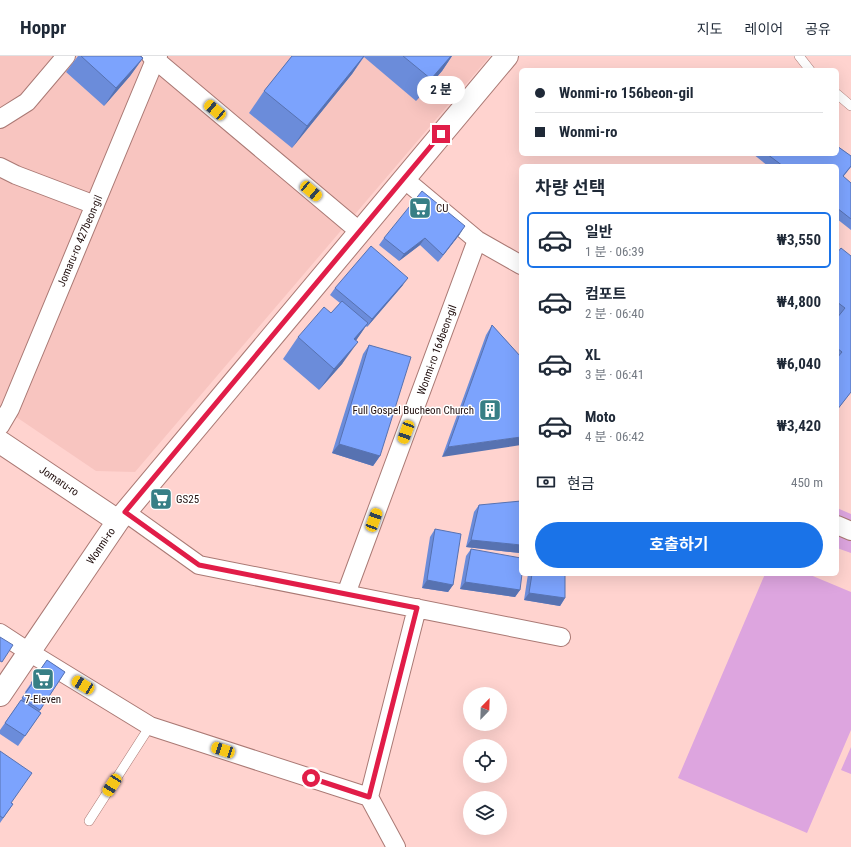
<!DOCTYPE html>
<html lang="ko">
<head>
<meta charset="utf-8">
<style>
  body { margin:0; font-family:"Roboto Condensed","Noto Sans KR",sans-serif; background:#f2f2f3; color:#1f2937; height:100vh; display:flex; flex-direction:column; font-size:15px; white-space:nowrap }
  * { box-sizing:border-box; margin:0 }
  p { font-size:13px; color:#747a83 }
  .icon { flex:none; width:22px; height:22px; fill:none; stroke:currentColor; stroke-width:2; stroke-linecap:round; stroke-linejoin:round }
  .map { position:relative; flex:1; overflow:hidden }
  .drawer { position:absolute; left:519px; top:108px; width:320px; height:412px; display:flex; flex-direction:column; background:#fff; border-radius:6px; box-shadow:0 4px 16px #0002 }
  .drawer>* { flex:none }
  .banner { position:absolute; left:519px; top:12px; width:320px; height:88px; border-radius:6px; box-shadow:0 4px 16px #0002; display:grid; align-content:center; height:88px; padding:0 16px; background:#fff }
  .needle { width:26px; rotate:23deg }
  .tools { position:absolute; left:463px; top:631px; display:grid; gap:8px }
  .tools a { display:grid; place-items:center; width:44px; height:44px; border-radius:50%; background:#fff; box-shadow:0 4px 16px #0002; font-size:20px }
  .end { position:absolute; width:18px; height:18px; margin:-9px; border:5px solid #e11d48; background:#fff; box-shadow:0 0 0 2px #fff }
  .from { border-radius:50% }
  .bubble { position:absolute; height:28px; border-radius:14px; background:#fff; box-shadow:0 4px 16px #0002; font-size:13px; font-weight:700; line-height:28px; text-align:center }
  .car { position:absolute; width:12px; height:24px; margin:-12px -6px; border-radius:5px; box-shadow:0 0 3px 1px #0007; background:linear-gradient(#f5c518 24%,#345 0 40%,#f5c518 0 76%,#345 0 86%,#f5c518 0) }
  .banner b { display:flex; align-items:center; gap:14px; height:38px; font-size:15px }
  .banner b+b { border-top:1px solid #e0e1e3 }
  .banner i { width:10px; height:10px; background:#1f2937 }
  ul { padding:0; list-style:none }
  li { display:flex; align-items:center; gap:12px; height:56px; margin:0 8px 6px; padding:0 8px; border:2px solid transparent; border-radius:6px }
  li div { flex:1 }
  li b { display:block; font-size:15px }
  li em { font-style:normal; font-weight:700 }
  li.selected { border-color:#1a73e8 }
  li>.icon { width:36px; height:36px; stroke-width:1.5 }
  h2 { padding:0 16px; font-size:18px; line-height:48px }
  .pay { display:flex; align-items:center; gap:10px; height:44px; padding:0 16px; font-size:15px }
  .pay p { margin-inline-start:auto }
  .button { display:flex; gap:8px; margin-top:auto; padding:8px 16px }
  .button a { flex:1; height:46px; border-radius:24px; background:#1a73e8; color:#fff; font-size:16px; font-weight:700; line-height:46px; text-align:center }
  header { display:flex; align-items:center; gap:24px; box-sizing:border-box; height:56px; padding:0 20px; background:#fff; border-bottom:1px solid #e0e1e3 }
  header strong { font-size:19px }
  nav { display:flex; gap:22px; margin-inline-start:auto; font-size:14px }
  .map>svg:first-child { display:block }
  .built { fill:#f8c5c0 }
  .green { fill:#dda5df }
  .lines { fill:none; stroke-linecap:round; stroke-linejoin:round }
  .service-casing { stroke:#aa7974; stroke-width:10 }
  .minor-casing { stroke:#aa7974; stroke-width:20 }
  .tertiary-casing { stroke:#aa7974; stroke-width:24 }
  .service { stroke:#fff; stroke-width:9 }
  .minor { stroke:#fff; stroke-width:18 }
  .tertiary { stroke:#fff; stroke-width:22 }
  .wall { fill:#6b8cda }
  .shaded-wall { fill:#5772b1 }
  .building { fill:#7ca3fd; stroke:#5772b1 }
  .route { stroke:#e11d48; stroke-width:5 }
  .labels { text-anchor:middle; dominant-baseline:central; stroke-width:3; stroke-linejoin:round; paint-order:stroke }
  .poi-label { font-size:11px; fill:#22100f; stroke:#fff; text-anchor:start }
  .street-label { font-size:11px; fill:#22100f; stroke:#fff }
</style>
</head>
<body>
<header>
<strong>Hoppr</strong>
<nav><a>지도</a><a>레이어</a><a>공유</a></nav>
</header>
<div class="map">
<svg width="851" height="791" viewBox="0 0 851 791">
  <rect width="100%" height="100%" fill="#ffd3cf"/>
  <!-- built -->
  <path class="built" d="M0,0H490L135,416L96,415L0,350Z"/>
  <!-- green -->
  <path class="green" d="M837,452L851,458V468L837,462Z
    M837,479L851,485V497L837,492Z
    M765,518H808L851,536V674L807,777L678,722Z
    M851,691V718L841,714Z"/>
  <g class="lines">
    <!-- service casing -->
    <g class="service-casing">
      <path id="service" d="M799,0L810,14
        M837,38L851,50
        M89,765L150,670"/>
    </g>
    <!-- minor casing -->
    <g class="minor-casing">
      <path id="minor" d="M151,0L359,175
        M0,63L27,46L66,0
        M0,111L16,119L95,149
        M404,123L477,184L521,209
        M0,370L10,353L155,4L158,0
        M125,456L199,509L561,581
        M837,469L851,475
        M346,538L477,184
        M0,577L29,596L150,670L369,741L396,791
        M369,741L417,552"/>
    </g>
    <!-- tertiary casing -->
    <g class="tertiary-casing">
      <path id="tertiary" d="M0,386L118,465
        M0,639L118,465L507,0"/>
    </g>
    <!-- service -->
    <use href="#service" class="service"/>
    <!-- minor -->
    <use href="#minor" class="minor"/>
    <!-- tertiary -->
    <use href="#tertiary" class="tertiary"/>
  </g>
  <!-- wall -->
  <path class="wall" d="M78,0H140L143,2L130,20L104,50L66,16Z
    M292,0H452L442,15L416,45L364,1L352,18L292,92L249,57L264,35Z
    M837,90L851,100V111L843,121L851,127V174L837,163V110H768L753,98H837Z
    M460,178L438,206L420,189L399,205L379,189L384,182Z
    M837,197L851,200V336L837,354V262L839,259L837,258Z
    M403,229L367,271L366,270L356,284L342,308L319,334L283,303L298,281L331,257L340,247L330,239L335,232Z
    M492,269L521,301L442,401L486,279Z
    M369,289L380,400L373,410L332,397L363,298Z
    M479,449L520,497L466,491L474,456Z
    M435,473L453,529L448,536L422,532L430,481Z
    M471,493L520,534L515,541L460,533L466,500Z
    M528,518H565V542L560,550L524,544Z
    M47,604L65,616L39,656L41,657L18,690L0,678V674L26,637L25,636Z
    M0,695L11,747L13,748L0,767Z"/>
  <!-- shaded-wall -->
  <path class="shaded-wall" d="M364,0L352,18L292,92L307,70Z
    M451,0H452L442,15L416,45L431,23Z
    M143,2L130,20L104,50L116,32Z
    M465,170L460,178L438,206L443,199Z
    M425,182L420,189L399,205L404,198Z
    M408,222L403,229L367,271L372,263Z
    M368,267L353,289L354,283Z
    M358,286L342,308L319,334L334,313Z
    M521,381V389L442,401L448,391Z
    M339,388L380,400L373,410L332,397Z
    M471,484L521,489V496L520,497L466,491Z
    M427,524L453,529L448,536L422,532Z
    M465,526L520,534L515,541L460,533Z
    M529,537L565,542L560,550L524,544Z"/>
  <!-- building -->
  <path class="building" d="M81,0H140L143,2L116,32Z
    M292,0H364L307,70L264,35Z
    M403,0H451L431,23Z
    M837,90L851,100V110L843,120L851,127V163L837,152V110H783L767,98H837Z
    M422,135L465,170L443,199L425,182L404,198L384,182Z
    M371,190L408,222L372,263L335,232Z
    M841,192L851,200V336L837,354V302L842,296L837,292V262L845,252L837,246V197Z
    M342,245L368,267L354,283L358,286L334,313L298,281L324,251L331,257Z
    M492,269L521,301V381L448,391Z
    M369,289L411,301L380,400L339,388Z
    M521,445V489L471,484L479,449Z
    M435,473L461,478L453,529L427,524Z
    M471,493L521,502V518H522L520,534L465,526Z
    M532,518H565V542L529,537Z
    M0,581L13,589L2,606L0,605Z
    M47,604L65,616L40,654L22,642L32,628L31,627Z
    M21,644L41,657L25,680L5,667Z
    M0,695L32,717L11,747L13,748L3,762L0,760Z"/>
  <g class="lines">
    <!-- route -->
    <path class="route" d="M311,722L369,741L417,552L199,509L125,456L441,78"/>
  </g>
  <!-- icons -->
  <defs>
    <g id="supermarket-square" transform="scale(1.15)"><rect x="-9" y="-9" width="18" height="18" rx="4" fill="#377f86" stroke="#fff"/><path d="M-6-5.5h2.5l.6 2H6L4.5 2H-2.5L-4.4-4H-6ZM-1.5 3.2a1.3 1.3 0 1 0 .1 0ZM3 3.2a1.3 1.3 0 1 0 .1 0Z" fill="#fff"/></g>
    <g id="building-square" transform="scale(1.15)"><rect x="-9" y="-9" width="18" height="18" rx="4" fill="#377f86" stroke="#fff"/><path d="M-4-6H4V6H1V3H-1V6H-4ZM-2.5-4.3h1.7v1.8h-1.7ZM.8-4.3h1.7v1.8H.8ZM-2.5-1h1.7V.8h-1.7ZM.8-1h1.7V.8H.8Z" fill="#fff"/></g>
  </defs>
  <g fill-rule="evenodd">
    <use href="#supermarket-square" x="420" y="152"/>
    <use href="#building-square" x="490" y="354"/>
    <use href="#supermarket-square" x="161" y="443"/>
    <use href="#supermarket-square" x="43" y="623"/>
  </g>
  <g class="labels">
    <!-- poi labels -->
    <g class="poi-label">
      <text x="436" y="152">CU</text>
      <text x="474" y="354" text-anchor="end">Full Gospel Bucheon Church</text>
      <text x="176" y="443">GS25</text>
      <text x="43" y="643" text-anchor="middle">7-Eleven</text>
    </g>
    <!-- street labels -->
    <g class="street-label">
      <text transform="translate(80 185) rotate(-67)">Jomaru-ro 427beon-gil</text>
      <text transform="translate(437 294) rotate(-70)">Wonmi-ro 164beon-gil</text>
      <text transform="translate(59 425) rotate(34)">Jomaru-ro</text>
      <text transform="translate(101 490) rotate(-56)">Wonmi-ro</text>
    </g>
  </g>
</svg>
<div class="tools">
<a><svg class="needle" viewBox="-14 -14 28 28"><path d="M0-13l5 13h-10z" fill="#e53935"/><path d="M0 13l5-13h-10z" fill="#747a83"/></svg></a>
<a><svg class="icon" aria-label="locate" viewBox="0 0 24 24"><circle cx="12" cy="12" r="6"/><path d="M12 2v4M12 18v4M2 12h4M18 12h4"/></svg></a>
<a><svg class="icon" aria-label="layers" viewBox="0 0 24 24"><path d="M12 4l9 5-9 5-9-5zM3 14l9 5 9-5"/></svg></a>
</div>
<i class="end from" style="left:311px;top:722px"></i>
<i class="end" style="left:441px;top:78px"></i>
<div class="bubble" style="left:417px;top:20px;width:48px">2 분</div>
<i class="car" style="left:215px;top:54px;rotate:310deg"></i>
<i class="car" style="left:311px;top:135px;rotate:130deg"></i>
<i class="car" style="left:406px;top:376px;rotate:200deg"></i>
<i class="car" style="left:374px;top:464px;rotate:20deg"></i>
<i class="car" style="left:83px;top:629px;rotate:301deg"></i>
<i class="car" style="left:223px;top:694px;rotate:288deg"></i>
<i class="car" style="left:112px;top:729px;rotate:213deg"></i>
<div class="banner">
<b><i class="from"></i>Wonmi-ro 156beon-gil</b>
<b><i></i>Wonmi-ro</b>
</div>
<section class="drawer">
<h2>차량 선택</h2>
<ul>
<li class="selected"><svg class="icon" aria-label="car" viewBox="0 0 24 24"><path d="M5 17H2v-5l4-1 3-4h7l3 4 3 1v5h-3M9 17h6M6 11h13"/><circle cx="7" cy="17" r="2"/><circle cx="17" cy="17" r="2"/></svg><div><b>일반</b><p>1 분 · 06:39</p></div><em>₩3,550</em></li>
<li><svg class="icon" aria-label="car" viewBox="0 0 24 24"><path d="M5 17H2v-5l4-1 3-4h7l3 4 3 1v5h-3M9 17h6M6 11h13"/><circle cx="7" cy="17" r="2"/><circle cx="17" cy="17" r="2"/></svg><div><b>컴포트</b><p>2 분 · 06:40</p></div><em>₩4,800</em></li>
<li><svg class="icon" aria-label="car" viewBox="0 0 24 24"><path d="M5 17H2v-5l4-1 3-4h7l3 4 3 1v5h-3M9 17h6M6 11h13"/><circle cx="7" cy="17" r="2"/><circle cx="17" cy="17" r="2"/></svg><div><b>XL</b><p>3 분 · 06:41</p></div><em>₩6,040</em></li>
<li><svg class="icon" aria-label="car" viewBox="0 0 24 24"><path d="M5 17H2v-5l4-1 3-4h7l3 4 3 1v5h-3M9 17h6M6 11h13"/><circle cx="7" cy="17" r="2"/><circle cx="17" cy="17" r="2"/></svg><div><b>Moto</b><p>4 분 · 06:42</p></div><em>₩3,420</em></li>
</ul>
<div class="pay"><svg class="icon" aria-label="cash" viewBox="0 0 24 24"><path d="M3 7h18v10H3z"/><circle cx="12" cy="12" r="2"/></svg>현금<p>450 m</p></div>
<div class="button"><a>호출하기</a></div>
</section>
</div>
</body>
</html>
